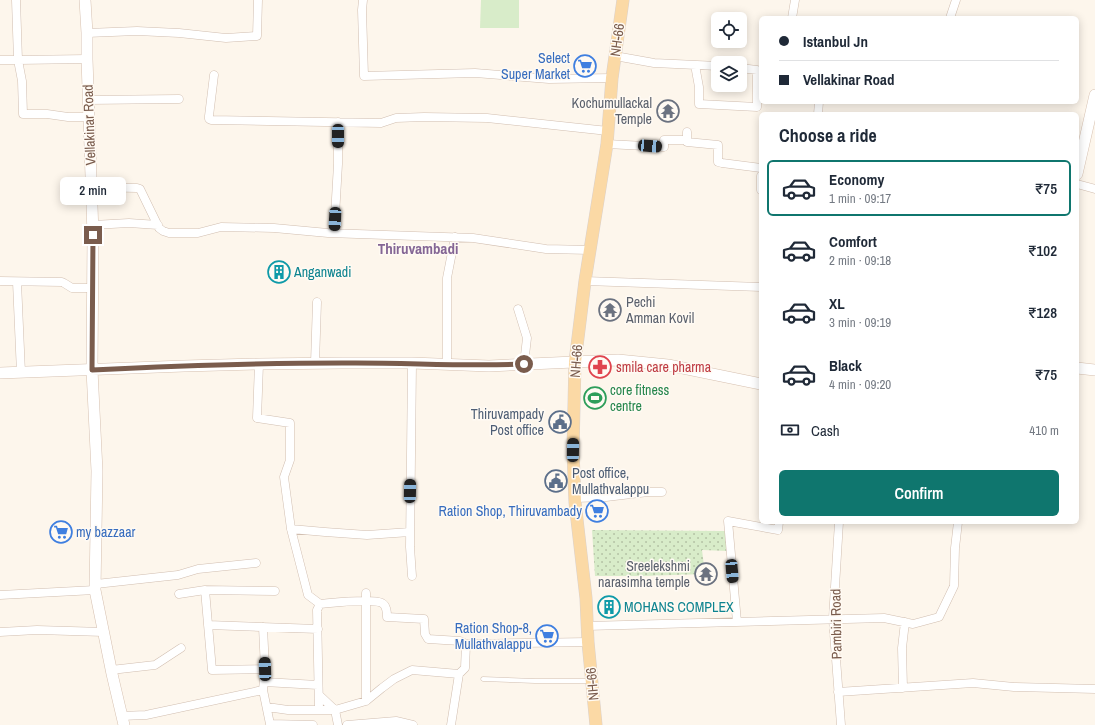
<!DOCTYPE html>
<html lang="en">
<head>
<meta charset="utf-8">
<style>
  body { margin:0; font-family:"Archivo Narrow",sans-serif; background:#f6f6f7; color:#1f2937; height:100vh; display:flex; flex-direction:column; font-size:15px; white-space:nowrap }
  * { box-sizing:border-box; margin:0 }
  p { font-size:13px; color:#747a83 }
  .icon { flex:none; width:22px; height:22px; fill:none; stroke:currentColor; stroke-width:2; stroke-linecap:round; stroke-linejoin:round }
  .map { position:relative; flex:1; overflow:hidden }
  .details { position:absolute; left:759px; top:112px; width:320px; height:412px; display:flex; flex-direction:column; background:#fff; border-radius:6px; box-shadow:0 2px 10px #0003 }
  .details>* { flex:none }
  .top-card { position:absolute; left:759px; top:16px; width:320px; height:88px; border-radius:6px; box-shadow:0 2px 10px #0003; display:grid; align-content:center; height:88px; padding:0 20px; background:#fff }
  .tools { position:absolute; left:711px; top:12px; display:grid; gap:8px }
  .tools a { display:grid; place-items:center; width:36px; height:36px; border-radius:6px; background:#fff; box-shadow:0 2px 10px #0003; font-size:20px }
  .end { position:absolute; width:18px; height:18px; margin:-9px; border:5px solid #7a5c4d; background:#fff; box-shadow:0 0 0 2px #fff }
  .from { border-radius:50% }
  .bubble { position:absolute; height:28px; border-radius:6px; background:#fff; box-shadow:0 2px 10px #0003; font-size:13px; font-weight:600; line-height:28px; text-align:center }
  .car { position:absolute; width:12px; height:24px; margin:-12px -6px; border-radius:5px; box-shadow:0 0 3px 1px #0007; background:linear-gradient(#222 24%,#8ab4d8 0 40%,#222 0 76%,#8ab4d8 0 86%,#222 0) }
  .top-card b { display:flex; align-items:center; gap:14px; height:38px; font-size:15px }
  .top-card b+b { border-top:1px solid #e0e1e3 }
  .top-card i { width:10px; height:10px; background:#1f2937 }
  ul { padding:0; list-style:none }
  li { display:flex; align-items:center; gap:12px; height:56px; margin:0 8px 6px; padding:0 12px; border:2px solid transparent; border-radius:6px }
  li div { flex:1 }
  li b { display:block; font-size:15px }
  li em { font-style:normal; font-weight:600 }
  li.selected { border-color:#0f766e }
  li>.icon { width:36px; height:36px; stroke-width:1.5 }
  h2 { padding:0 20px; font-size:18px; line-height:48px }
  .pay { display:flex; align-items:center; gap:10px; height:44px; padding:0 20px; font-size:15px }
  .pay p { margin-inline-start:auto }
  .primary-button { display:flex; gap:8px; margin-top:auto; padding:8px 20px }
  .primary-button a { flex:1; height:46px; border-radius:6px; background:#0f766e; color:#fff; font-size:16px; font-weight:600; line-height:46px; text-align:center }
  .map>svg:first-child { display:block }
  .park { fill:url(#park-dots) }
  .garden { fill:#d8ecc9 }
  .lines { fill:none; stroke-linecap:round; stroke-linejoin:round }
  .lane-casing { stroke:#d1beb0; stroke-width:5 }
  .street-casing { stroke:#d1beb0; stroke-width:9 }
  .secondary-casing { stroke:#d6c0b0; stroke-width:12 }
  .primary-casing { stroke:#dad1cd; stroke-width:13 }
  .lane { stroke:#fff; stroke-width:4 }
  .street { stroke:#fff; stroke-width:8 }
  .secondary { stroke:#fff; stroke-width:11 }
  .primary { stroke:#fbd9a5; stroke-width:12 }
  .route { stroke:#7a5c4d; stroke-width:5 }
  .labels { text-anchor:middle; dominant-baseline:central; stroke-width:3; stroke-linejoin:round; paint-order:stroke }
  .street-label { font-size:14px; fill:#7a5c4d; stroke:#fffaf3 }
  .shop-label { font-size:14px; fill:#366cbe; stroke:#fffaf3; text-anchor:end }
  .worship-label { font-size:14px; fill:#5b616d; stroke:#fffaf3; text-anchor:end }
  .culture-label { font-size:14px; fill:#0d838f; stroke:#fffaf3; text-anchor:start }
  .health-label { font-size:14px; fill:#be3a42; stroke:#fffaf3; text-anchor:start }
  .leisure-label { font-size:14px; fill:#27864d; stroke:#fffaf3; text-anchor:start }
  .service-label { font-size:14px; fill:#4e5e75; stroke:#fffaf3; text-anchor:end }
  .neighbourhood-label { font-size:15px; font-weight:bold; fill:#846695; stroke:#fffaf3 }
</style>
</head>
<body>
<div class="map">
<svg width="1095" height="725" viewBox="0 0 1095 725">
  <defs>
    <pattern id="park-dots" width="8" height="8" patternUnits="userSpaceOnUse"><rect width="8" height="8" fill="#d8ecc9"/><path d="M2 2h.1M6 6h.1" fill="none" stroke="#b4c2a5" stroke-width="1.8" stroke-linecap="round"/></pattern>
  </defs>
  <rect width="100%" height="100%" fill="#fdf6ec"/>
  <!-- park -->
  <path class="park" d="M592,530L726,531L728,551L702,550L705,574L643,576H595Z"/>
  <!-- garden -->
  <path class="garden" d="M481,0H519V28H480Z"/>
  <g class="lines">
    <!-- lane casing -->
    <g class="lane-casing">
      <path id="lane" d="M483,679L535,681H591"/>
    </g>
    <!-- street casing -->
    <g class="street-casing">
      <path id="street" d="M16,0L18,60L22,81L23,114H47L68,117H89
        M363,0L362,10L364,76L475,73L549,79L612,78
        M792,18L795,0
        M950,18L956,0
        M87,33L137,31L179,33L226,38L257,36L258,0
        M615,56L654,63L718,66
        M0,60H18L87,59
        M695,65L699,87V104L757,107V70L740,68
        M214,75L209,116V119L211,120L381,123L396,118L424,117L487,118L608,131
        M88,100L179,99
        M818,114L819,102
        M687,132V142L718,145V162L722,163L761,168
        M607,144L664,147V140H687
        M761,176V190
        M1077,184L1095,189
        M91,187L137,188L140,189L159,228L163,231L169,233H198L221,227L274,228L328,233L473,238L546,249L590,250
        M93,225L129,223L158,225
        M334,233L338,164V122
        M0,281L62,282L64,283L72,288H93
        M585,281L761,287
        M17,282L21,373
        M518,309L527,338L524,364
        M315,363L317,302
        M259,364L257,418L290,423V460L284,477L291,529L308,595L320,604
        M447,364V278L455,237
        M575,498L606,497L648,492H662
        M839,522L833,619L841,725
        M291,529L325,532L367,535L410,532
        M412,576L410,547L412,363
        M96,584L178,575L198,569L256,563
        M205,590L212,670L265,669L263,690
        M366,593V701
        M179,594L205,590L275,591
        M0,595L95,590
        M737,622L728,521L778,530L779,522
        M208,625L318,629
        M587,626L884,618L913,624L939,617L954,586L955,548L958,522
        M263,627L265,669
        M0,632L37,630L104,632
        M111,670L155,665L181,648
        M264,682L318,685
        M903,688L902,648L905,622
        M838,692L973,683L1014,687L1095,689
        M319,695L335,710L338,725
        M267,707L288,710H335L366,701L382,688L394,679L412,670L459,674L465,668L466,644L588,642
        M319,709L317,610L320,604C332,603 372,598 382,603C387,606 387,612 387,617L424,619L425,634L428,639L460,641L466,644
        M121,716L146,715L263,690L270,724L313,725
        M347,725L396,721L413,725
        M451,725L459,674"/>
    </g>
    <!-- secondary casing -->
    <g class="secondary-casing">
      <path id="secondary" d="M85,0L87,33V59L93,235L92,370L97,471L95,590L112,674L124,725
        M1077,174L1095,95
        M1077,368L1095,370
        M0,373L184,366L259,364L342,363H412L489,366L618,360L668,365L761,384"/>
    </g>
    <!-- primary casing -->
    <g class="primary-casing">
      <path id="primary" d="M596,725L588,642L586,598L575,502L573,450L575,362L585,281L607,144L612,78L623,0"/>
    </g>
    <!-- lane -->
    <use href="#lane" class="lane"/>
    <!-- street -->
    <use href="#street" class="street"/>
    <!-- secondary -->
    <use href="#secondary" class="secondary"/>
    <!-- primary -->
    <use href="#primary" class="primary"/>
  </g>
  <g class="lines">
    <!-- route -->
    <path class="route" d="M93,235L92,370C175,366 258,363 342,363C402,362 463,367 524,364"/>
  </g>
  <!-- icons -->
  <defs>
    <g id="supermarket-ring" transform="scale(1.15)"><circle r="9.5" fill="#fffaf3" stroke="#3f7fe0" stroke-width="1.5"/><path d="M-6-5.5h2.5l.6 2H6L4.5 2H-2.5L-4.4-4H-6ZM-1.5 3.2a1.3 1.3 0 1 0 .1 0ZM3 3.2a1.3 1.3 0 1 0 .1 0Z" fill="#3f7fe0"/></g>
    <g id="temple-ring" transform="scale(1.15)"><circle r="9.5" fill="#fffaf3" stroke="#6b7280" stroke-width="1.5"/><path d="M0-6L5-2H3V0L6.5 2.5H4V6H1.5V3h-3V6H-4V2.5H-6.5L-3 0V-2H-5Z" fill="#6b7280"/></g>
    <g id="building-ring" transform="scale(1.15)"><circle r="9.5" fill="#fffaf3" stroke="#0f9aa8" stroke-width="1.5"/><path d="M-4-6H4V6H1V3H-1V6H-4ZM-2.5-4.3h1.7v1.8h-1.7ZM.8-4.3h1.7v1.8H.8ZM-2.5-1h1.7V.8h-1.7ZM.8-1h1.7V.8H.8Z" fill="#0f9aa8"/></g>
    <g id="pharmacy-ring" transform="scale(1.15)"><circle r="9.5" fill="#fffaf3" stroke="#e0444e" stroke-width="1.5"/><path d="M-2-6h4v4h4v4h-4v4h-4v-4h-4v-4h4Z" fill="#e0444e"/></g>
    <g id="stadium-ring" transform="scale(1.15)"><circle r="9.5" fill="#fffaf3" stroke="#2e9e5b" stroke-width="1.5"/><path d="M0-5a6.5 5 0 1 0 0 10a6.5 5 0 1 0 0-10ZM-3.5-1.8h7v3.6h-7Z" fill="#2e9e5b"/></g>
    <g id="civic-ring" transform="scale(1.15)"><circle r="9.5" fill="#fffaf3" stroke="#5c6f8a" stroke-width="1.5"/><path d="M-.6-6.5H3V-4.5H.6V-3L4-1V1h2V6H-6V1h2V-1L-.6-3ZM-1.2 2.5V6h2.4V2.5Z" fill="#5c6f8a"/></g>
  </defs>
  <g fill-rule="evenodd">
    <use href="#supermarket-ring" x="585" y="66"/>
    <use href="#temple-ring" x="668" y="111"/>
    <use href="#building-ring" x="279" y="272"/>
    <use href="#temple-ring" x="610" y="310"/>
    <use href="#pharmacy-ring" x="600" y="367"/>
    <use href="#stadium-ring" x="595" y="398"/>
    <use href="#civic-ring" x="560" y="422"/>
    <use href="#civic-ring" x="556" y="481"/>
    <use href="#supermarket-ring" x="597" y="511"/>
    <use href="#supermarket-ring" x="61" y="532"/>
    <use href="#temple-ring" x="706" y="574"/>
    <use href="#building-ring" x="609" y="607"/>
    <use href="#supermarket-ring" x="547" y="636"/>
  </g>
  <g class="labels">
    <!-- street labels -->
    <g class="street-label">
      <text transform="translate(617 40) rotate(-82)">NH-66</text>
      <text transform="translate(89 125) rotate(-92)">Vellakinar Road</text>
      <text transform="translate(576 361) rotate(-86)">NH-66</text>
      <text transform="translate(836 624) rotate(-91)">Pambiri Road</text>
      <text transform="translate(592 684) rotate(-95)">NH-66</text>
    </g>
    <!-- shop labels -->
    <g class="shop-label">
      <text x="570" y="58">Select<tspan x="570" dy="16">Super Market</tspan></text>
      <text x="582" y="511">Ration Shop, Thiruvambady</text>
      <text x="76" y="532" text-anchor="start">my bazzaar</text>
      <text x="532" y="628">Ration Shop-8,<tspan x="532" dy="16">Mullathvalappu</tspan></text>
    </g>
    <!-- worship labels -->
    <g class="worship-label">
      <text x="652" y="103">Kochumullackal<tspan x="652" dy="16">Temple</tspan></text>
      <text x="626" y="302" text-anchor="start">Pechi<tspan x="626" dy="16">Amman Kovil</tspan></text>
      <text x="690" y="566">Sreelekshmi<tspan x="690" dy="16">narasimha temple</tspan></text>
    </g>
    <!-- culture labels -->
    <g class="culture-label">
      <text x="294" y="272">Anganwadi</text>
      <text x="624" y="607">MOHANS COMPLEX</text>
    </g>
    <!-- health labels -->
    <g class="health-label">
      <text x="616" y="367">smila care pharma</text>
    </g>
    <!-- leisure labels -->
    <g class="leisure-label">
      <text x="610" y="390">core fitness<tspan x="610" dy="16">centre</tspan></text>
    </g>
    <!-- service labels -->
    <g class="service-label">
      <text x="544" y="414">Thiruvampady<tspan x="544" dy="16">Post office</tspan></text>
      <text x="572" y="473" text-anchor="start">Post office,<tspan x="572" dy="16">Mullathvalappu</tspan></text>
    </g>
    <!-- neighbourhood labels -->
    <g class="neighbourhood-label">
      <text x="418" y="248">Thiruvambadi</text>
    </g>
  </g>
</svg>
<div class="tools">
<a><svg class="icon" aria-label="locate" viewBox="0 0 24 24"><circle cx="12" cy="12" r="6"/><path d="M12 2v4M12 18v4M2 12h4M18 12h4"/></svg></a>
<a><svg class="icon" aria-label="layers" viewBox="0 0 24 24"><path d="M12 4l9 5-9 5-9-5zM3 14l9 5 9-5"/></svg></a>
</div>
<i class="end from" style="left:524px;top:364px"></i>
<i class="end" style="left:93px;top:235px"></i>
<div class="bubble" style="left:60px;top:177px;width:66px">2 min</div>
<i class="car" style="left:338px;top:136px;rotate:180deg"></i>
<i class="car" style="left:650px;top:146px;rotate:94deg"></i>
<i class="car" style="left:335px;top:219px;rotate:183deg"></i>
<i class="car" style="left:573px;top:450px;rotate:1deg"></i>
<i class="car" style="left:410px;top:491px;rotate:1deg"></i>
<i class="car" style="left:732px;top:571px;rotate:175deg"></i>
<i class="car" style="left:265px;top:669px;rotate:358deg"></i>
<div class="top-card">
<b><i class="from"></i>Istanbul Jn</b>
<b><i></i>Vellakinar Road</b>
</div>
<section class="details">
<h2>Choose a ride</h2>
<ul>
<li class="selected"><svg class="icon" aria-label="car" viewBox="0 0 24 24"><path d="M5 17H2v-5l4-1 3-4h7l3 4 3 1v5h-3M9 17h6M6 11h13"/><circle cx="7" cy="17" r="2"/><circle cx="17" cy="17" r="2"/></svg><div><b>Economy</b><p>1 min · 09:17</p></div><em>₹75</em></li>
<li><svg class="icon" aria-label="car" viewBox="0 0 24 24"><path d="M5 17H2v-5l4-1 3-4h7l3 4 3 1v5h-3M9 17h6M6 11h13"/><circle cx="7" cy="17" r="2"/><circle cx="17" cy="17" r="2"/></svg><div><b>Comfort</b><p>2 min · 09:18</p></div><em>₹102</em></li>
<li><svg class="icon" aria-label="car" viewBox="0 0 24 24"><path d="M5 17H2v-5l4-1 3-4h7l3 4 3 1v5h-3M9 17h6M6 11h13"/><circle cx="7" cy="17" r="2"/><circle cx="17" cy="17" r="2"/></svg><div><b>XL</b><p>3 min · 09:19</p></div><em>₹128</em></li>
<li><svg class="icon" aria-label="car" viewBox="0 0 24 24"><path d="M5 17H2v-5l4-1 3-4h7l3 4 3 1v5h-3M9 17h6M6 11h13"/><circle cx="7" cy="17" r="2"/><circle cx="17" cy="17" r="2"/></svg><div><b>Black</b><p>4 min · 09:20</p></div><em>₹75</em></li>
</ul>
<div class="pay"><svg class="icon" aria-label="cash" viewBox="0 0 24 24"><path d="M3 7h18v10H3z"/><circle cx="12" cy="12" r="2"/></svg>Cash<p>410 m</p></div>
<div class="primary-button"><a>Confirm</a></div>
</section>
</div>
</body>
</html>
